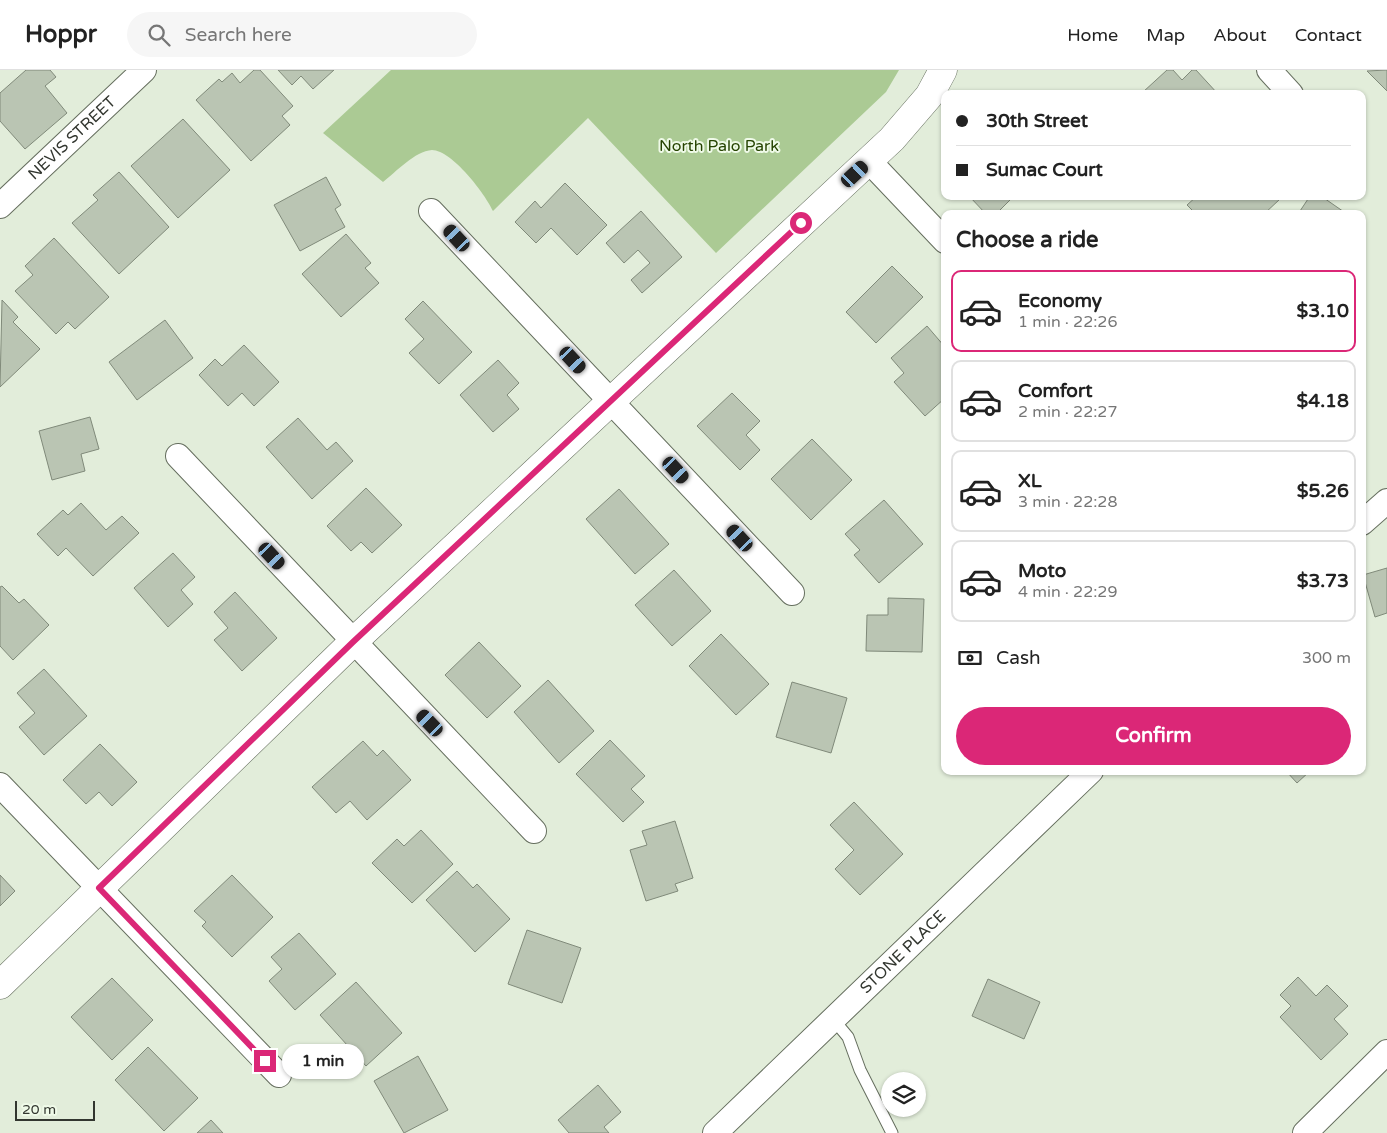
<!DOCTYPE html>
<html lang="en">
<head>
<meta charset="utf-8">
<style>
  body { margin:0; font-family:"Varela Round",sans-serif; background:#f6f6f6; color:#222; height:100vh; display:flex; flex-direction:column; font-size:19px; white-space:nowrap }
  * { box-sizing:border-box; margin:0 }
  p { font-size:16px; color:#767676 }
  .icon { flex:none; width:28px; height:28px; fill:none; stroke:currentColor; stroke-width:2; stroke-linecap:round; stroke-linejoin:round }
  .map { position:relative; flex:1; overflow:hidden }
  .sheet { position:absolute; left:941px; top:140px; width:425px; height:565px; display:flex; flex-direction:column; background:#fff; border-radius:10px; box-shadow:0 1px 4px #0004 }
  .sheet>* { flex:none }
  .hud { position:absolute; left:941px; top:20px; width:425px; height:110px; border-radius:10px; box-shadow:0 1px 4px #0004; display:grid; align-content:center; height:110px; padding:0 15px; background:#fff }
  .fabs { position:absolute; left:881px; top:1002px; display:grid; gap:10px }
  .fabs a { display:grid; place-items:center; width:45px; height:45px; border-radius:50%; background:#fff; box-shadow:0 1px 4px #0004; font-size:25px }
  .scale { position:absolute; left:15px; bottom:12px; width:80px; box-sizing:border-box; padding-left:5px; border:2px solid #32362f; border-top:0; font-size:14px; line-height:18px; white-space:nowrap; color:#32362f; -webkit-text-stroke:4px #effae8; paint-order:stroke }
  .end { position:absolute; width:22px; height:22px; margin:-11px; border:6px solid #db2777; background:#fff; box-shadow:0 0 0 2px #fff }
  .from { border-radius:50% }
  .bubble { position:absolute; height:35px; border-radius:18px; background:#fff; box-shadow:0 1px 4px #0004; font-size:16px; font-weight:700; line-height:35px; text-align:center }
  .car { position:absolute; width:15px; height:30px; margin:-15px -8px; border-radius:6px; box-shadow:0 0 4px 1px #0007; background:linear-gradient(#222 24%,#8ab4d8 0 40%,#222 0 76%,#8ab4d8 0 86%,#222 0) }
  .hud b { display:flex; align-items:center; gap:18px; height:48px; font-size:19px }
  .hud b+b { border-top:1px solid #e0e0e0 }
  .hud i { width:12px; height:12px; background:#222 }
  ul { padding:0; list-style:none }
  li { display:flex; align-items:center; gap:15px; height:82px; margin:0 10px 8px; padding:0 5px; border:2px solid #e0e0e0; border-radius:10px }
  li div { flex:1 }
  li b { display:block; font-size:19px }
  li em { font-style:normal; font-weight:700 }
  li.current { border-color:#db2777 }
  li>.icon { width:45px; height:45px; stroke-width:1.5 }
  h2 { padding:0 15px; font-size:22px; line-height:60px }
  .pay { display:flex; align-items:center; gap:12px; height:55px; padding:0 15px; font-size:19px }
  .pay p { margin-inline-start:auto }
  .action { display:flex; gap:10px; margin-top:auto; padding:10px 15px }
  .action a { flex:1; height:58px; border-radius:30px; background:#db2777; color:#fff; font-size:20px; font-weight:700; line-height:58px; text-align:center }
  header { display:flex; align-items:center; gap:30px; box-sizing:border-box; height:70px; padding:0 25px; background:#fff; border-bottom:1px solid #e0e0e0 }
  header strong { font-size:24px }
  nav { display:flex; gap:28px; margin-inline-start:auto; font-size:18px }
  .search { width:350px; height:45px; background:#f6f6f6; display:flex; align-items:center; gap:12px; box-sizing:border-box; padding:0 18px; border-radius:28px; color:#767676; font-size:19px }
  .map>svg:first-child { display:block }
  .green { fill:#abca94 }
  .building { fill:#bac5b3; stroke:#808a7a }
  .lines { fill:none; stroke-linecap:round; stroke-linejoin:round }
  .lane-casing { stroke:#656e5e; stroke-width:13 }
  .street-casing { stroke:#656e5e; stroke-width:26 }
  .secondary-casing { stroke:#656e5e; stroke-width:29 }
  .lane { stroke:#fff; stroke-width:11 }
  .street { stroke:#fff; stroke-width:24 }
  .secondary { stroke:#fff; stroke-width:28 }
  .route { stroke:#db2777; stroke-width:6 }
  .labels { text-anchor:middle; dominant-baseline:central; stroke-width:4; stroke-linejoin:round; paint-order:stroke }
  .street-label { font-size:16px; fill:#32362f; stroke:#effae8 }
  .park-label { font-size:16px; fill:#254301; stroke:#effae8 }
</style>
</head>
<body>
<header>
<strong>Hoppr</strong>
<div class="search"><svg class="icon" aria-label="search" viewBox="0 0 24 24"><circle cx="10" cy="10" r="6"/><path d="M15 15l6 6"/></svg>Search here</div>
<nav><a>Home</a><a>Map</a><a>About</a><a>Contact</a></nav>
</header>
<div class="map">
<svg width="1387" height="1063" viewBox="0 0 1387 1063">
  <rect width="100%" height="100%" fill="#e2edda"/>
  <!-- green -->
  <path class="green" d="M391,0H899L886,22L716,183L588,48L493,141C486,125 452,80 432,80C415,81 396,102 383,112L323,63Z"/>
  <!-- building -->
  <path class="building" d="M26,0H50L56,7L45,16L67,43L25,79L0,51V23Z
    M254,0H260L293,36L282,46L290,55L251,91L196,30L219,9L222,12L232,3L240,13Z
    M278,0H334L313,19L301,6L292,15Z
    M1167,0H1173L1182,10L1192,0H1196L1218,24H1145L1143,22Z
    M1387,0V21L1367,1Z
    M183,49L230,100L178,148L131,96Z
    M119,102L169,157L119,204L72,153L98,130L93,125Z
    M326,107L341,135L335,139L345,157L300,181L274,135Z
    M565,113L607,155L577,185L551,158L536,173L515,152L535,131L541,138Z
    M969,126H1007L1010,130L996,144H986Z
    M1197,126H1278L1280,129L1264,144H1196L1187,135Z
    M1310,126H1321L1347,144H1298Z
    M641,141L682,187L642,223L631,210L650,193L638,180L624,193L606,173Z
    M346,164L371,193L365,198L379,213L341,247L302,204Z
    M54,168L109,227L75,259L68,252L56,264L15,221L33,205L25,196Z
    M892,196L923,227L876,273L846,242Z
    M2,230L18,247L13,252L40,279L0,317Z
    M423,231L472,282L439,314L409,283L424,269L405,249Z
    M165,250L193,288L137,330L109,292Z
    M927,256L945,277V328L925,346L894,312L904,303L891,288Z
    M244,275L279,312L254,336L242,323L228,336L199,305L215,289L222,296Z
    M498,290L519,313L507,325L519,339L493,362L460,325Z
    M732,323L760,351L746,365L760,380L740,400L697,356Z
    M90,347L99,379L81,384L85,401L52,410L39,361Z
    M298,348L327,380L336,372L353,391L312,429L266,377Z
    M812,369L852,410L811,450L771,409Z
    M366,418L402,455L372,483L361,472L351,481L327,456Z
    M619,419L669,474L635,504L586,449Z
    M884,430L923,474L879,513L854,485L860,480L845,464Z
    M81,433L106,460L122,446L139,463L93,506L66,478L58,486L37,464L63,440L68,445Z
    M173,483L195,507L181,520L193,534L168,557L134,518Z
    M1387,498V543L1375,547L1363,505Z
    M674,500L711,541L672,576L635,535Z
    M2,516L19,533L24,529L49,555L13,590L0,576V517Z
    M235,522L277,568L242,601L214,570L228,558L214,542Z
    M888,528L924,529L922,582L866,581L867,545H888Z
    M721,564L769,614L736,645L689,596Z
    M479,572L521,616L487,648L445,605Z
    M44,599L87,646L44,685L19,657L35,643L17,623Z
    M548,610L594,661L559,693L514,642Z
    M792,612L847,628L831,683L776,667Z
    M610,670L645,706L631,719L644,732L623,752L576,704Z
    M363,671L377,686L383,680L411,710L367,750L350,731L336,743L312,717Z
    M100,674L137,712L112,736L99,722L86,734L63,710Z
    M1286,701H1310L1297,713Z
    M854,732L903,784L860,825L835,799L854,780L830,755Z
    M675,751L693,808L675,814L678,821L646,831L630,780L647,775L642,761Z
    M421,760L453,794L412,833L372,793L397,769L404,776Z
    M457,801L473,818L477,814L510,849L475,882L426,830Z
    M0,805L15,821L0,836Z
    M232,805L273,847L232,887L202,856L206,852L194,841Z
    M527,860L581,878L562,933L508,914Z
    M299,863L336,904L295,940L269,911L282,899L271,887Z
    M1298,907L1316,926L1327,915L1348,936L1334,949L1348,964L1321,990L1280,947L1291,936L1280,925Z
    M112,908L153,950L112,990L71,947Z
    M988,909L1040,932L1024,969L972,946Z
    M356,912L402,963L366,996L320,945Z
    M148,977L198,1028L164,1061L115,1010Z
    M418,986L448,1040L404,1063L374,1011Z
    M598,1015L621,1042L604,1057L609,1063H569L558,1050Z
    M211,1050L223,1063H197Z"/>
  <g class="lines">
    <!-- lane casing -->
    <g class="lane-casing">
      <path id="lane" d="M833,949L848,967L860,1000L892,1063"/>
    </g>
    <!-- street casing -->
    <g class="street-casing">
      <g id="street">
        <path d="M1269,0L1291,24"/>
        <path d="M869,91L945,171"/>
        <path id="s1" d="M0,136L144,0"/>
        <path d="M431,141L792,523"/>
        <path d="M178,386L534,761"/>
        <path d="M1362,453L1387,431"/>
        <path d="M0,715L279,1005"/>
        <path id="s2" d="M715,1063L1091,701"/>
        <path d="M1305,1063L1387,982"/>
      </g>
    </g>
    <!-- secondary casing -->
    <g class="secondary-casing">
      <path id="secondary" d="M0,915L353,572L892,69L929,26L943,0"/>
    </g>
    <!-- lane -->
    <use href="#lane" class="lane"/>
    <!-- street -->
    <use href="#street" class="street"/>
    <!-- secondary -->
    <use href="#secondary" class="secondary"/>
  </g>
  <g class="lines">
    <!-- route -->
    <path class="route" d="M265,991L99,818L353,572L801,153"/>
  </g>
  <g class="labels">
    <!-- street labels -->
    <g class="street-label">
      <text stroke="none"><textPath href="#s1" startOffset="99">NEVIS STREET</textPath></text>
      <text stroke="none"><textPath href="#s2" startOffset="261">STONE PLACE</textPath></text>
    </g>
    <!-- park labels -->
    <g class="park-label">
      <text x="719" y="76">North Palo Park</text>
    </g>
  </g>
</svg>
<div class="fabs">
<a><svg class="icon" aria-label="layers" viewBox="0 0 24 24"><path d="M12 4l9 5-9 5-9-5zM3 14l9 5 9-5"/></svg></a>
</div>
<div class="scale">20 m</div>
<i class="end from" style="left:801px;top:153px"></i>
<i class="end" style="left:265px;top:991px"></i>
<div class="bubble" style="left:282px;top:974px;width:82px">1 min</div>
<i class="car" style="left:855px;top:104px;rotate:47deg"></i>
<i class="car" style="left:457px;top:168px;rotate:317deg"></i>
<i class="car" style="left:573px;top:290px;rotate:137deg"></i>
<i class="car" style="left:676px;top:400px;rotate:137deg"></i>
<i class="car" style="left:740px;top:468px;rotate:317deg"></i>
<i class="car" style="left:272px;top:486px;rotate:137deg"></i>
<i class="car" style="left:430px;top:653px;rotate:316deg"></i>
<div class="hud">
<b><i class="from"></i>30th Street</b>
<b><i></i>Sumac Court</b>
</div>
<section class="sheet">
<h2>Choose a ride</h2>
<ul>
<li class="current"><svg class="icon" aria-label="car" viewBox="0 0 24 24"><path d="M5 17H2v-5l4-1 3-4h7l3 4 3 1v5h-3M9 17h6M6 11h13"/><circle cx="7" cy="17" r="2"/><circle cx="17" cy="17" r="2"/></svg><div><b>Economy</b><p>1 min · 22:26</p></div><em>$3.10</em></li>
<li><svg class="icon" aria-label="car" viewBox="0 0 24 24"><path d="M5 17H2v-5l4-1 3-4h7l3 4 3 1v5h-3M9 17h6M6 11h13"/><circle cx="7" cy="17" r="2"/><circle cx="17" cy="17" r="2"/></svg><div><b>Comfort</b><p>2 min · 22:27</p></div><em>$4.18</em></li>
<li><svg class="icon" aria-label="car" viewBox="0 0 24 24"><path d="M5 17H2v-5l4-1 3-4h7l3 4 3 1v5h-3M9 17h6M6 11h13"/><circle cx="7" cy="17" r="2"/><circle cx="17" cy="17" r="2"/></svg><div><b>XL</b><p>3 min · 22:28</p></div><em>$5.26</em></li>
<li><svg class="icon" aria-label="car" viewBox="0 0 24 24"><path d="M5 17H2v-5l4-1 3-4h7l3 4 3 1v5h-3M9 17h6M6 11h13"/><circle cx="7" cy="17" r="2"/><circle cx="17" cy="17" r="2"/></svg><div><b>Moto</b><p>4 min · 22:29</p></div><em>$3.73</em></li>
</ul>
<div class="pay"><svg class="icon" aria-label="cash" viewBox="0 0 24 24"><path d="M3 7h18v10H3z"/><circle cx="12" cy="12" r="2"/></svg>Cash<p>300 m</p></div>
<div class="action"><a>Confirm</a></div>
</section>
</div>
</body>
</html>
